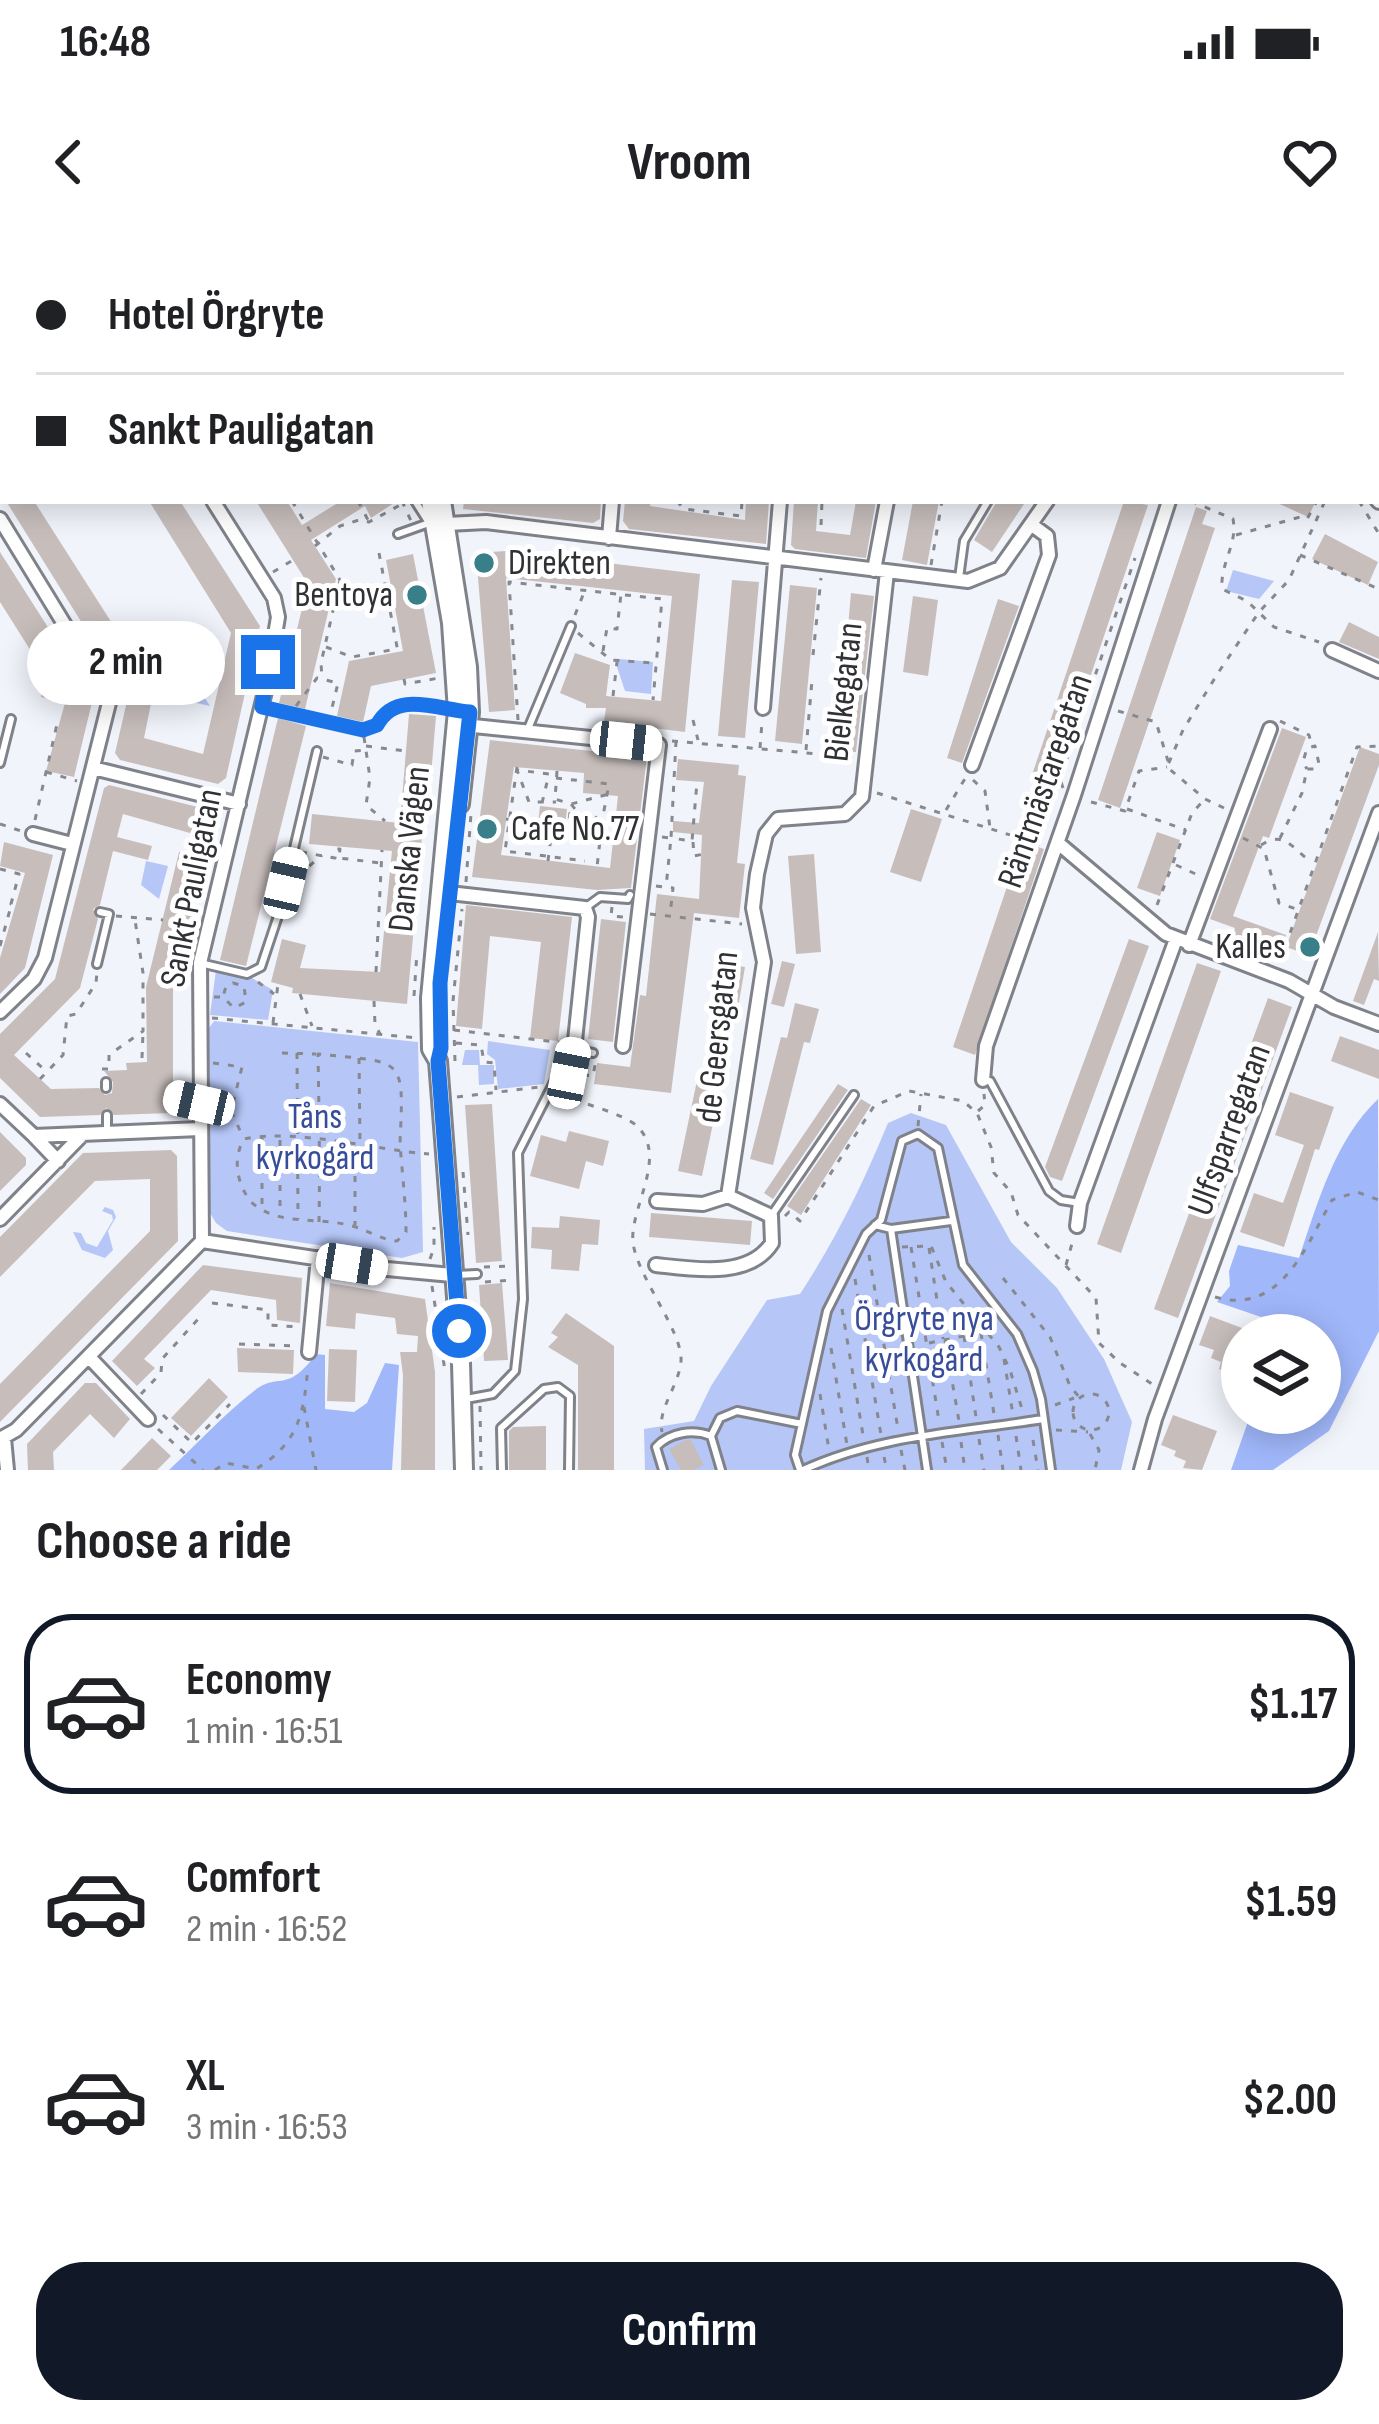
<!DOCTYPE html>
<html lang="en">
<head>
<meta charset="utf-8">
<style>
  body { margin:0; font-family:"Sofia Sans Condensed",sans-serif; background:#f2f2f2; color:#202124; height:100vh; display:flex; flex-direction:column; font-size:45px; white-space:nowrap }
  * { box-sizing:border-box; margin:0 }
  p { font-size:39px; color:#757577 }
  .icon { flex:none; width:66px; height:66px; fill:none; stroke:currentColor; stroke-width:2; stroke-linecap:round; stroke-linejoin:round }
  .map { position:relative; height:1230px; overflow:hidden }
  .drawer { display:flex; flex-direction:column; background:#fff; flex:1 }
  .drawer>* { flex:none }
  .top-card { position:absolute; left:0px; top:0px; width:1380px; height:264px; box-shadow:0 6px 30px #0003; display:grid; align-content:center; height:264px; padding:0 36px; background:#fff }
  .controls { position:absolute; left:1221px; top:1074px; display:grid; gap:24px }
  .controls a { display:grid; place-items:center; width:120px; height:120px; border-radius:50%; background:#fff; box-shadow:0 6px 30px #0003; font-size:60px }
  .end { position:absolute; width:54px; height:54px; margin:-27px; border:15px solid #1a73e8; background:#fff; box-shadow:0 0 0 6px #fff }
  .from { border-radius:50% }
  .bubble { position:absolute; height:84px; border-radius:42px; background:#fff; box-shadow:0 6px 30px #0003; font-size:39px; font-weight:700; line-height:84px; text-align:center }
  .car { position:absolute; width:36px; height:72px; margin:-36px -18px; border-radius:15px; box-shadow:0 0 9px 3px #0007; background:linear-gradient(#fff 24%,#345 0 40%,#fff 0 76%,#345 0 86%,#fff 0) }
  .top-card b { display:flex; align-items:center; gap:42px; height:114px; font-size:45px }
  .top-card b+b { border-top:3px solid #e0e0e0 }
  .top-card i { width:30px; height:30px; background:#202124 }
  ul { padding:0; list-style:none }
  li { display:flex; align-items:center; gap:36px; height:180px; margin:0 24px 18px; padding:0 12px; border:6px solid transparent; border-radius:48px }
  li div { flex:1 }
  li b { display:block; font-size:45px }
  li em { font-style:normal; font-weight:700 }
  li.on { border-color:#111827 }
  li>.icon { width:108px; height:108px; stroke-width:1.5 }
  h2 { padding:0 36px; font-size:54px; line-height:144px }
  .button { display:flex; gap:24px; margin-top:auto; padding:24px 36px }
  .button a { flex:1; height:138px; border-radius:48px; background:#111827; color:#fff; font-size:48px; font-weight:700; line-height:138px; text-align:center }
  .status { display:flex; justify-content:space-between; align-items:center; height:84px; padding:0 60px; background:#fff; direction:ltr }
  .status svg { height:33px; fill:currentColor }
  header { display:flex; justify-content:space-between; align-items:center; height:156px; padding:0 36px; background:#fff; font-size:54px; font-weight:700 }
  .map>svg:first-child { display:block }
  .green { fill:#b6c7f7 }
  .forest { fill:#a0b7fa }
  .building { fill:#c7bebc; fill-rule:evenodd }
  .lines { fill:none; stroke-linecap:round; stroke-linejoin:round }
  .lane-casing { stroke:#808289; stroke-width:12 }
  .street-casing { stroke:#808289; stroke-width:18 }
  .secondary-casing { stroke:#808289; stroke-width:22 }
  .path { stroke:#87898e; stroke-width:3; stroke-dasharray:6 9; stroke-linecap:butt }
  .lane { stroke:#fff; stroke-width:6 }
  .street { stroke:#fff; stroke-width:12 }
  .secondary { stroke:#fff; stroke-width:16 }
  .route { stroke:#1a73e8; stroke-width:15 }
  .poi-dot { fill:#397f8a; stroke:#fff; stroke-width:4.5 }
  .labels { text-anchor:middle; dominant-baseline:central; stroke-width:10; stroke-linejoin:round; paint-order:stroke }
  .poi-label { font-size:36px; fill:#303134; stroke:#fff; text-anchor:start }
  .street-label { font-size:36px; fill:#303134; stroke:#fff }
  .park-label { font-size:36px; fill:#384d9a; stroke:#fff }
</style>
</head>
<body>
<div class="status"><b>16:48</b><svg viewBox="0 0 49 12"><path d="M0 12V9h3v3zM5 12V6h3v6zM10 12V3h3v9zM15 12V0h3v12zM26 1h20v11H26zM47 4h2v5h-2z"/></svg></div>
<header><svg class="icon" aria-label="back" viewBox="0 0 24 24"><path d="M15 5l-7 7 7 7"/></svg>Vroom<svg class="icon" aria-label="heart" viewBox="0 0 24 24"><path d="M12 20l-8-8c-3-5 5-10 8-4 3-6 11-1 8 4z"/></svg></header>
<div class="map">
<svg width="1379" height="1230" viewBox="0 0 1379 1230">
  <rect width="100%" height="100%" fill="#f1f4fb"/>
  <!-- green -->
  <path class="green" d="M375,0H1379V235L1377,3Z
    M1233,330L1274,341L1259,359L1226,351Z
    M619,419L653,422L651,454L625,451L617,427Z
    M168,423L200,428L196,444L210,466L183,460L176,452L165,449Z
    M146,621L168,626L159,659L141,645Z
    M216,730L252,738L273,750L268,780L210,775Z
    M214,781L418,802L423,1012L402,1018L227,991L216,983L210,973L209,788Z
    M488,801L550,810L544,844L498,849L495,820L487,814Z
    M465,810H479L480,825H494V844L479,845L478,825H462Z
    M911,873L946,885L1011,1002L1057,1048L1104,1119L1132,1182L1121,1230H645L644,1189L694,1181L711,1146L767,1060L800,1054C836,999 863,944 888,883Z
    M105,967L113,970L116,977L108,991L113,1010L105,1018L82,1010L73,992L81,993L86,1003L97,1007L113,980L112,975L102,971Z"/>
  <!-- forest -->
  <path class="forest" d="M1378,859L1379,1091L1329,1191L1273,1230H1231L1251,1173H1320V1095H1277L1270,1080L1217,1062L1230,1046L1229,1031L1238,1005L1299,1018C1318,962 1335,900 1378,859Z
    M316,1114L325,1115V1169L354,1172L367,1163L385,1123L399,1125L392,1230H169C197,1204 224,1174 254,1151C279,1131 286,1155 316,1114Z"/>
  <!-- building -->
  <path class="building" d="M6,261H34L154,449L144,498L203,514L231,393L149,261H180L260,386L226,538L218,544L120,520L115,513L128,457Z
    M256,261H287L302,285L341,261H397L371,278L365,266L311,300L336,339L305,469L279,463L308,344Z
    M464,261H601L600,279L593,283L463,269Z
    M625,261H651L650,266L745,280L746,261H769L766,304L629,289L623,281Z
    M794,261H818L816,291L850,295L856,261H876L866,318L795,309L791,305Z
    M913,261H939L927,325L902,320Z
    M997,261H1026L992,312L974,300Z
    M1124,261L1148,265L1054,545L1031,538Z
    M1273,261H1316L1308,277Z
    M1196,267L1207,271L1202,284L1215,288L1120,568L1098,560Z
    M1325,294L1378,322L1368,345L1312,319Z
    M506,311L700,334L685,492L604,482L606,468H586V464L560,453L575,413L610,425L606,456L661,461L672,356L506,338L515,470L489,472L476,313Z
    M0,312L93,458L74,537L46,531L65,463L41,457L46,435L0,362Z
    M413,314L436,433L371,446L363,482L337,476L349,421L403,411L386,320Z
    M732,340L759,342L745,498L718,496Z
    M790,345L817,348L802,504L775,501Z
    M851,353L874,356L856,512L837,511Z
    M913,356L938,360L928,436L903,432Z
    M998,359L1019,366L962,523L947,518Z
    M1349,382L1379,397V419L1339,402Z
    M409,474L436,476L429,560L415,559L412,584L423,585L407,764L292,753L293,748L271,742L282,699L306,705L300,728L380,732L392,611L309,604L312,574L400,583Z
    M278,478L306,486L246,726L220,720Z
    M1282,488L1306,497L1269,598L1263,596L1233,676L1286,695L1277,720L1230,702L1235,688L1210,679Z
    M490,500L647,517L631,648L597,650L472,637ZM514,527L584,533L583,553L618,556L610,628L501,615Z
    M1360,507L1379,514V525L1309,715L1286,707Z
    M678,519L739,525L738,535L746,536L737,623L745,624L739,678L694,673L671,853L594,844L597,823L630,827L640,755L646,756L657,654L699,659L702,595L673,592V581L699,583L704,542L676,540Z
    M109,545L218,572L211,599L123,574L117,597L152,606L148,620L113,611L100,665L93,669L98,679L80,748L14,815L51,849L99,848L105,855L112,853L113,842L104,831L127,830L126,823L147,822L146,747L179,612L206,619L173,751V851L168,857L173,869L170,873L114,875L106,868L100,875L40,877L0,838V794L55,739L104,548Z
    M540,566L567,569L565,586L538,584Z
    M911,569L942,579L921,642L890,632Z
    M1157,592L1180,600L1160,656L1137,648Z
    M4,602L53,615L25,728L0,754V718L25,633L0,626Z
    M1022,602L1044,609L975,815L953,807Z
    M814,614L821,712L796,714L788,616Z
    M466,665L572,677L558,801L530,798L541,702L490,696L482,789L456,786Z
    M601,679L626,682L613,802L588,799Z
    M1378,692L1379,741L1374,739L1364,765L1353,761Z
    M1129,699L1149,706L1062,941L1050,937L1045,927Z
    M782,721L795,724L784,767L771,764Z
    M719,723L745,727L734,791L709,786Z
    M1197,723L1221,731L1121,1013L1097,1004Z
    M1268,758L1292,767L1178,1078L1154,1069Z
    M795,763L819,769L810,803L804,802L773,925L750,919L781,797L787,798Z
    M1340,796L1379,810V839L1331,821Z
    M699,831L723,836L702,936L678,931Z
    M838,844L848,850L773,959L764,953Z
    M1290,852L1334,867L1319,910L1315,909L1284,1007L1240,992L1254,953L1283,963L1304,905L1275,895Z
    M861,859L871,865L801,975L787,966Z
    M492,864L502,1021L476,1023L465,865Z
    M569,891L609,901L603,926L586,921L579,949L530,936L541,895L566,902Z
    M0,892L26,918V925L0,951Z
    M171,910L177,916L178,1001L0,1182V1144L150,991V939L95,941L0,1037V997L83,913Z
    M651,973L752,981L750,1005L649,997Z
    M560,976L600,980L598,1005L582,1004L579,1031L551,1029L552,1010L531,1008L532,987L559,988Z
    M203,1025L302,1038L300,1083L277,1080L276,1060L211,1050L144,1119L155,1128L137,1146L112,1121Z
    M330,1043L425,1059L435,1132V1230H401L403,1135L400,1112H417L418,1096L397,1094L395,1078L356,1073L355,1089L326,1086Z
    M502,1043L508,1120L484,1121L479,1045Z
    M566,1073L614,1106V1230H578V1125L548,1107L558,1097L551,1093Z
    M1210,1076L1242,1088V1121L1237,1135L1219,1129L1221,1122L1211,1118L1214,1110L1199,1105Z
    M237,1108L294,1110L293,1134L238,1132Z
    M329,1109L357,1110L355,1162L327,1161Z
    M209,1138L228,1157L191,1196L171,1178Z
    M85,1143H96L130,1179L114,1198L90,1174L53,1212L54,1230H28L27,1204Z
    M1173,1175L1217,1191L1202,1230L1183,1228L1186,1221L1174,1216L1176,1211L1161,1205Z
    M546,1186V1230H509V1191L513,1187Z
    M152,1198L171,1216L157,1230H121Z
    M686,1200H691L704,1225L693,1230H681L669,1209Z"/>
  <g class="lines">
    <!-- lane casing -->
    <g class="lane-casing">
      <path id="lane" d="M548,0L550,3
        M634,0L639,3
        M933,0L935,3
        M1217,0L1218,3
        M1315,0V3
        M81,3L88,0
        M381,3L382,0
        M777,3L781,0
        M1006,3L1008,0
        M1105,3L1106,0
        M1157,3L1158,0
        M1265,3L1277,0
        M1377,211H1379
        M415,261L429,283
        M398,294L429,283
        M959,338L964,301L988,261
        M261,467L363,490L377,485C394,454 423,465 454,471
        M527,491L571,386
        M0,523L11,479
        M585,668L600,657L628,659L630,655
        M200,723L247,734L261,727L278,676L317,511
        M97,724L109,674L100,672
        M577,810L593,813
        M984,841H990L1049,951L1061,960L1080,963
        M106,842V848
        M175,858L199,864
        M107,875V890
        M771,976L854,855
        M875,985L891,989L951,981
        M891,989L927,1230
        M456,1035L477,1034
        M466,1159L493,1154L515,1131L523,1059L518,913L555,840L567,835
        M502,1230L501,1188L544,1149L558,1147L570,1156L569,1230
        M663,1230L656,1207C670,1192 693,1189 711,1196
        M721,1230L711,1196L720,1178L737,1171L802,1184
        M800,1230L795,1215L827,1071L866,994L881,980L902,901L918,894L938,908L963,1025L1017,1094L1033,1131L1041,1159L1051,1230
        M803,1230C879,1195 962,1192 1043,1179"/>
    </g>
    <!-- street casing -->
    <g class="street-casing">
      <path id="street" d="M149,3L153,0
        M0,73L3,70
        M1377,260L1379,262
        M0,279L110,459L45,718L34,739L0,772
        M447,284L486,282L968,341L1000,328L1047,261
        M609,298L612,261
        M874,330L887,261
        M1332,410L1379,431
        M763,468L780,261
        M464,485L659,505L623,806
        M972,525L1049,315L1047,296L1032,285
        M93,528L239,564
        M33,594L72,604
        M1058,603L1166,694L1289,741L1334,767L1379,784
        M440,652L585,668L588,677L574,810L567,835
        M1189,705L1270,489
        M983,840L986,806L1074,555L1169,261
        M0,864L34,896L200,889
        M34,896L58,921
        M657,961L703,964L728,956
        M0,979L83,894
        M1077,986L1080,963L1176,699
        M202,1001L387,1029L452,1035
        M656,1025C693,1029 749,1039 772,1003L771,976L728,956L764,722L753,668L757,634L766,594L778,579L845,574L862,557L887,332
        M309,1112L318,1018
        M89,1117L148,1179
        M4,1198L7,1230
        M0,1199L16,1190L202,1001L200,723L267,443L278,377L274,358L213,261
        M1141,1230L1155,1179L1379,573"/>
    </g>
    <!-- secondary casing -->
    <g class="secondary-casing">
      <path id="secondary" d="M214,0L217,3
        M232,0L235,3
        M430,261L451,383L457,471L430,758L431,809L438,821L441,860L461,1123L464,1230
        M442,261L468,427L470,472L460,564"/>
    </g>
    <!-- path -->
    <path class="path" d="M30,0V3
      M743,0L744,3
      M824,0L825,3
      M1076,0L1085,3
      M1133,0L1144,3
      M657,3L667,0
      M1020,3L1022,0
      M1377,15L1379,16
      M0,20L3,21
      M1377,30L1379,31
      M0,43H3
      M1377,44L1379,45
      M1377,59L1379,61
      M1377,74L1379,75
      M1377,91L1379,93
      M1377,109L1379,111
      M292,261L340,340L321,423L322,439
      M358,261L368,280
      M402,261L411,281
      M677,261L684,269L741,276L742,261
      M1191,261L1233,279C1238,304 1220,323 1222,349L1247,361L1274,387L1319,402
      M1359,261L1379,294
      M821,285L822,261
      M1236,295L1300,277L1307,279L1317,261
      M315,306L340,286L359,280L369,282L402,264
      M379,313L398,412
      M1300,315L1379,349
      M931,325L942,261
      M273,332L293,320
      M575,375L585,350
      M578,393L611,420L654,423
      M326,407L352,417L397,409
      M603,411L607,388L617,389L621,354
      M813,415L821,338
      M404,439L405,444L439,438
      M613,456L617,422
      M296,466L317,438L338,443L331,472
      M1118,471L1156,482L1168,521
      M518,480L509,342L662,359L653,460
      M693,480L698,500
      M1280,481L1309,495L1311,503
      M364,497L370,538L366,565L385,581
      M672,501L853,517
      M676,501L671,598L692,601L697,542
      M366,506L405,511
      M760,508L762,482
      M806,510L812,440L808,439
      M323,517L352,525L354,511L365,510
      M517,527L505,611L585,621
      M557,531L555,559L571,564L579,574L591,573L602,583L597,627
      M46,532L77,541
      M556,538L609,544L602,581
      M973,540L985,551L990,588
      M1063,548L1060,539L1135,318
      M877,553L1045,606
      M1091,562L1125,571L1139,531L1167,527
      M542,563L549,534L517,530L529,562H556
      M1224,568L1205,559L1167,527L1183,490L1218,433L1259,372L1289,340L1325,261
      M1127,569L1186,590
      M946,570L966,537
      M506,579L550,588
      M35,580L58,480
      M0,584L21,591
      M415,584H430
      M662,597L671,598L666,647
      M1243,598L1264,609L1279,663L1296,669
      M1280,598L1302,553L1307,529H1314L1319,524L1315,506L1307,508L1303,522L1307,529
      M693,602L694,616L704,614
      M1261,605C1286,589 1293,611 1312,622
      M301,612L335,618L336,609H340L339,618L381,623
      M548,621L552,588L568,589L571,564L609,554
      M1176,625L1200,636
      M0,629L19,634L11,664L16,666
      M298,636L322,615
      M466,642L471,574
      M656,646L673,648L670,675
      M1157,665L1192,573L1204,560
      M612,667L611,676L623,677
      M650,674L742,684
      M116,676L163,680
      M0,706L11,666
      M1280,721L1357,507L1379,506
      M376,732L382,610
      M258,742L274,754
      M300,754L312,786
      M414,756L417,712
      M214,757H223L234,768L246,762L244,746L233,743L226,746L223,757
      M374,761L375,784L380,794
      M212,778L418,798
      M273,783L278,744
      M454,790L564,803
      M456,803L481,805L484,822L494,823L496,850
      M26,813L46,831
      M282,813L316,814
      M297,813L298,979
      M142,818L143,793
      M359,818L360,905
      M455,821L453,761L462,669
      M213,823L242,827L231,871L243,897
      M102,829H109V815L143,791V733L135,680
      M583,835L593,836L596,820
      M40,839L63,815L67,776L76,774L96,743L97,732
      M560,854C579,863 623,873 637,886C669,917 629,968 633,1003C638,1038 683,1092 681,1121C679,1146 657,1169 662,1192
      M457,857L540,847
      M978,871L985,865L984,854
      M918,886L921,854
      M262,898V971
      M280,900V974
      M355,906V985
      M463,932L468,995
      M785,976L789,972L800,981L874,866L909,851L963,861L977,873L991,907L994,933L1011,952L1018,975L1096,1058L1099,1103L1120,1123L1152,1144
      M319,982C320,926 319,870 318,814C405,823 404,815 400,903C402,933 406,962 406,992L397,1001C381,1000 368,990 352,986C318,976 279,987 251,962C237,944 232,919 244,899C294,888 376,910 429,914
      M902,1007L931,1006L946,1042L999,1107L1010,1130L1022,1169
      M911,1007L939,1181
      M929,1008L943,1099
      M869,1015L898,1189
      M430,1019L434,1008V987
      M1066,1025L1073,1000
      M484,1027L510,1026
      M1003,1038L1050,1097L1070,1146L1080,1158
      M855,1039L881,1195
      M485,1042L512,1040
      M432,1046L445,1131
      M1215,1057C1281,1076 1306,1006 1332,960L1357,952L1379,960
      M212,1063L268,1070V1085L299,1087
      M842,1069L863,1195
      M981,1093L994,1174
      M964,1096L976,1177
      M945,1100L959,1181
      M929,1103L979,1093
      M239,1104L296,1106
      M831,1108L847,1205
      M1004,1119L1013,1175
      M141,1154L161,1133L162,1119L199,1078
      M820,1154L829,1210
      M1073 1172a18 18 0 1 1 36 0a18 18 0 1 1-36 0Z
      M1055,1165L1074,1158
      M480,1166L481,1230
      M304,1167L316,1230
      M163,1175L192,1203L230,1164
      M158,1189L203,1230
      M1056,1190L1088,1192
      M1090,1194L1099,1210L1095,1230
      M998,1195L1003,1230
      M1016,1196L1021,1230
      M979,1199L984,1230
      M1033,1200L1038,1230
      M942,1202L947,1230
      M961,1202L965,1230
      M901,1210L905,1230
      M867,1217L869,1230
      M884,1217L887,1230
      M215,1230L226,1223L256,1229C299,1203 304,1173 308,1126"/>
    <!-- lane -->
    <use href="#lane" class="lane"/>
    <!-- street -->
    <use href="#street" class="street"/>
    <!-- secondary -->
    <use href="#secondary" class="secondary"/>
  </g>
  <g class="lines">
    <!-- route -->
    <path class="route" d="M268,422L262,467L363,490L377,485C396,450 436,469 470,472L440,743L441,808L438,821L459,1091"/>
  </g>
  <!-- markers -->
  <g class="poi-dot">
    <circle cx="484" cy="323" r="12"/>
    <circle cx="417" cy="355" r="12"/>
    <circle cx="487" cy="589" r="12"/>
    <circle cx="1310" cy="707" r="12"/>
  </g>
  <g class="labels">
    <!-- poi labels -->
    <g class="poi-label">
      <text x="508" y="323">Direkten</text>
      <text x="393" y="355" text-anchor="end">Bentoya</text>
      <text x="511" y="589">Cafe No.77</text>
      <text x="1286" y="707" text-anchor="end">Kalles</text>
    </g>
    <!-- street labels -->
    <g class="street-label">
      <text transform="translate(844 452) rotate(-84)">Bielkegatan</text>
      <text transform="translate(1046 541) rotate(-71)">Räntmästaregatan</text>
      <text transform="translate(410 609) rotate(-84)">Danska Vägen</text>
      <text transform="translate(192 648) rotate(-79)">Sankt Pauligatan</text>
      <text transform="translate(718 797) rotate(-84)">de Geersgatan</text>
      <text transform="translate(1230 890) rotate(-70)">Ulfsparregatan</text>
    </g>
    <!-- park labels -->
    <g class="park-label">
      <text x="315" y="877">Tåns<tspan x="315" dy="41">kyrkogård</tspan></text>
      <text x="924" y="1079">Örgryte nya<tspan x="924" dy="41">kyrkogård</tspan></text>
    </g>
  </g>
</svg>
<div class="controls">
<a><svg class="icon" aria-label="layers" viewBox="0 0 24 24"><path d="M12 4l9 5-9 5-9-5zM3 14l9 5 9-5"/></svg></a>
</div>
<i class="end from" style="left:459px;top:1091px"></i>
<i class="end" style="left:268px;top:422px"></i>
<div class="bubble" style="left:27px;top:381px;width:198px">2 min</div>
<i class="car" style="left:626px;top:501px;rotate:96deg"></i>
<i class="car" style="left:286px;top:643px;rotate:13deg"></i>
<i class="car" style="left:569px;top:833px;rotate:11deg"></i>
<i class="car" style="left:199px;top:863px;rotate:283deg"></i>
<i class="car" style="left:352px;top:1024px;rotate:99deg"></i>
<div class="top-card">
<b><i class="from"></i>Hotel Örgryte</b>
<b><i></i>Sankt Pauligatan</b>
</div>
</div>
<section class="drawer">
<h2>Choose a ride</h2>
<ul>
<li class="on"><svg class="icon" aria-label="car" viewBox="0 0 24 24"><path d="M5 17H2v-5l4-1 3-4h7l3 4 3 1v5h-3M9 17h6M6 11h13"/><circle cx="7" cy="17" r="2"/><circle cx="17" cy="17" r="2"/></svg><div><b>Economy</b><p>1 min · 16:51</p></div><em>$1.17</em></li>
<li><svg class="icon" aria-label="car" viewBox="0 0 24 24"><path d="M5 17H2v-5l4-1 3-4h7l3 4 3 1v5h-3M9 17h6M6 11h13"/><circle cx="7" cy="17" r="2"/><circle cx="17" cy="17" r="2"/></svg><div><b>Comfort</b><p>2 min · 16:52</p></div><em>$1.59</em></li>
<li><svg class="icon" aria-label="car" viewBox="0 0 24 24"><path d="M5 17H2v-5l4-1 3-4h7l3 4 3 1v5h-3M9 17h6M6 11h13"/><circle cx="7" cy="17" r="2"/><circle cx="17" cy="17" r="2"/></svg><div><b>XL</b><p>3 min · 16:53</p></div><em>$2.00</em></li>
</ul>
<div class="button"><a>Confirm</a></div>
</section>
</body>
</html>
